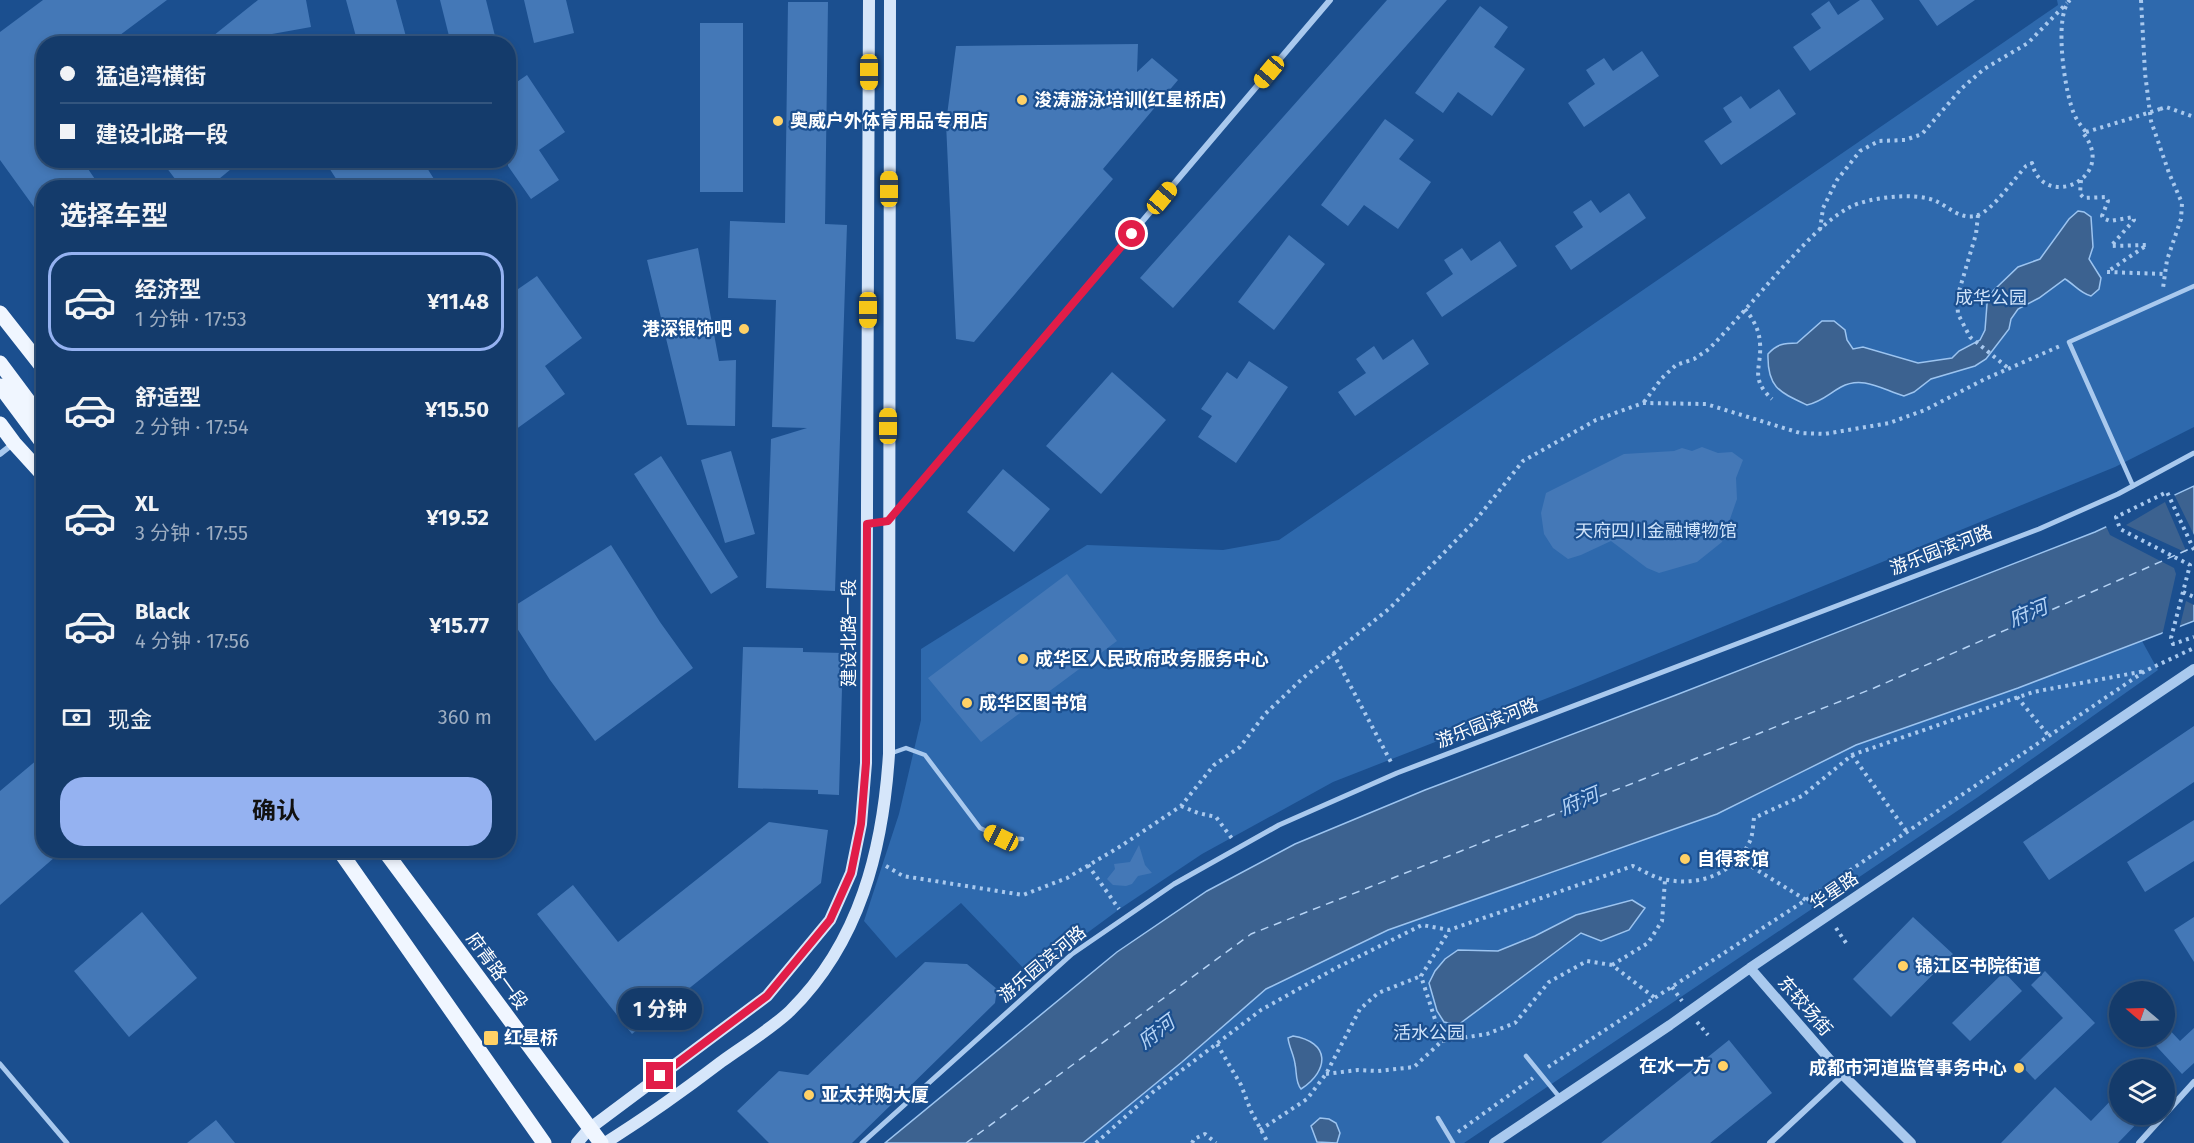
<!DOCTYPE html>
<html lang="zh">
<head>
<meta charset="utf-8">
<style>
  body { margin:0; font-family:"Fira Sans","Noto Sans SC",sans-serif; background:#214673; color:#f1f3f6; height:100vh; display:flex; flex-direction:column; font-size:22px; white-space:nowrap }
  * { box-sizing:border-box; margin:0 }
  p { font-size:20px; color:#9dadc1 }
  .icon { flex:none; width:33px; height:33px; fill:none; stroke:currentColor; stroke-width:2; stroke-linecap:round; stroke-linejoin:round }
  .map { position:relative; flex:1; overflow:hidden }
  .details { position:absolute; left:36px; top:180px; width:480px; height:678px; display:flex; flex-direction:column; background:#143b6b; border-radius:24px; box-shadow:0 3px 9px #0003,0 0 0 2px #33557e }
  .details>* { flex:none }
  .guide { position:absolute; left:36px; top:36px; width:480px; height:132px; border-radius:24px; box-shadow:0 3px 9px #0003,0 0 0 2px #33557e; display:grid; align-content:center; height:132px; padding:0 24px; background:#143b6b }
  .needle { width:39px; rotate:289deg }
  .fabs { position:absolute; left:2109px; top:981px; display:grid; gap:12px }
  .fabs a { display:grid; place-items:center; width:66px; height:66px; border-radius:50%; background:#143b6b; box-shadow:0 3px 9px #0003,0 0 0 2px #33557e; font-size:30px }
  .end { position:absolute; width:27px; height:27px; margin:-14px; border:8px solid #e11d48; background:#fff; box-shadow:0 0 0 3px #fff }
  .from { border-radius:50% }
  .bubble { position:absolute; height:42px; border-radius:21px; background:#143b6b; box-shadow:0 3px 9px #0003,0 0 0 2px #33557e; font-size:20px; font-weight:700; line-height:42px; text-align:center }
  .car { position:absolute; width:18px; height:36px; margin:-18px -9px; border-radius:8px; box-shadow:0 0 4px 2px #0007; background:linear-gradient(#f5c518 24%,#345 0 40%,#f5c518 0 76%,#345 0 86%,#f5c518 0) }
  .guide b { display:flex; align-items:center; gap:21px; height:57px; font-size:22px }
  .guide b+b { border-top:2px solid #33557e }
  .guide i { width:15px; height:15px; background:#f1f3f6 }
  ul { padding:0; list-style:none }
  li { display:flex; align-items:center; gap:18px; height:99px; margin:0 12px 9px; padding:0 12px; border:3px solid transparent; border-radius:24px }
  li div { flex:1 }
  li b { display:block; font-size:22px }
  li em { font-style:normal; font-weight:700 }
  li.on { border-color:#95b2f1 }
  li>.icon { width:54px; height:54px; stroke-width:1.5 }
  h2 { padding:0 24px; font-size:27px; line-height:72px }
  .pay { display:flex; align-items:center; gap:15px; height:66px; padding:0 24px; font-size:22px }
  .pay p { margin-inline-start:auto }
  .primary-button { display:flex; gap:12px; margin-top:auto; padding:12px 24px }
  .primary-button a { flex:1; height:69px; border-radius:24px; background:#95b2f1; color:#111; font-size:24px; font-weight:700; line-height:69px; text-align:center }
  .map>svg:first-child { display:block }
  .green { fill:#2e69ad }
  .water { fill:#3c6290; stroke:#9cc4f0; stroke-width:1.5 }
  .pier { fill:#1b4f8f; fill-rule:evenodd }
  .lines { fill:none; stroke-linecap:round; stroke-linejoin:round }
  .ferry { stroke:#b5d3f5; stroke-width:1.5; stroke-dasharray:8 6; stroke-linecap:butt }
  .building { fill:#4478b7 }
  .path { stroke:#a9c9ee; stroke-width:4; stroke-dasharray:3 4.5; stroke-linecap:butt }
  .service { stroke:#a9c9ee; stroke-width:4.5 }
  .pedestrian { stroke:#a9c9ee; stroke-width:5 }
  .minor { stroke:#a9c9ee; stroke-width:6 }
  .tertiary { stroke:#a9c9ee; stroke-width:10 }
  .secondary { stroke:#d6e6fa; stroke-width:12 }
  .primary { stroke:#f0f6ff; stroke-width:15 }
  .path-bridge { stroke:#a9c9ee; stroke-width:4; stroke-dasharray:3 4.5; stroke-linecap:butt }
  .primary-bridge { stroke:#f0f6ff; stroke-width:15 }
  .route { stroke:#e11d48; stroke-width:8 }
  .poi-dot { fill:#ffd166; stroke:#1b4f8f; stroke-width:2 }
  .labels { text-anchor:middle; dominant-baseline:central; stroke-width:4.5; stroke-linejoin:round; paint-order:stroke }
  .poi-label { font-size:18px; font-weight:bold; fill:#fff; stroke:#1b4f8f; text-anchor:start }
  .park-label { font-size:18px; fill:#cfe3fa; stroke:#1b4f8f }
  .street-label { font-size:18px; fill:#fff; stroke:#1b4f8f }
  .water-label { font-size:20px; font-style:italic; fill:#b5d3f5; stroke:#1b4f8f }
</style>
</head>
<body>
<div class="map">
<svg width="2194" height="1143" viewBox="0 0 2194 1143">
  <rect width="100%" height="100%" fill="#1b4f8f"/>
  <!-- green -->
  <path class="green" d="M2057,0H2194V427L2115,467L1578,686L1333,782L1202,854L1121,908L1030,975L961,903L896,958L864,921L899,814L921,720V649L1087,545L1223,550L1279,540L2058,5Z
    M2142,641L2158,670L1978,797L1464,1143H1083L1182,1062L1266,989L1388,930L1717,814L1856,745Z"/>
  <!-- water -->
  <path class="water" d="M2078,211L2084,212L2091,217L2093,247L2089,259L2101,278L2099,289L2091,296C2080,293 2075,285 2065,279L2039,298L2018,309L2011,319L2009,329L1986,359L1975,366L1931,379L1914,392L1904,396C1883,390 1863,375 1841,387C1828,394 1823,401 1807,405C1779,392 1767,387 1768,354C1777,344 1784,343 1797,343L1822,321H1834L1845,330L1847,340L1853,349L1863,347L1918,363L1952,358L1959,351L1980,340L1985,330L1987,304L1993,291L2018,267L2040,259L2069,219Z
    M2194,486V621L2018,688L1856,745L1717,814L1388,930L1266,989L1182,1062L1083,1143H885L1117,952L1207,891L1295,844L1425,790L1676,695L2095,532Z
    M1632,900L1645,908L1629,930L1601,941L1581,933L1458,1025L1444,1022L1437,1011L1429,983L1435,971L1445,959L1458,950L1498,951L1535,936L1576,915Z
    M1293,1036C1330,1042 1330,1070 1301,1089C1295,1082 1297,1072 1295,1064C1294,1055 1289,1047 1288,1038Z
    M1320,1118L1329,1119L1336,1123L1340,1133L1337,1143L1317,1142L1311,1126Z"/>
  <!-- pier -->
  <path class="pier" d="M2173,492L2194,535V605L2186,601L2179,630L2162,636L2176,574L2174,568L2110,535L2105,524ZM2165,502L2187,553L2126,525Z"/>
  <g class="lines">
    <!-- ferry -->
    <path class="ferry" d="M966,1143L1251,934L1874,688L2194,547"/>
  </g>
  <!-- building -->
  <path class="building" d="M43,0H167L108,44H44V160H82L101,188H44V221L0,160V32Z
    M258,0H306L311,27L272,34L280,44H203Z
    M346,0H396L408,44H358Z
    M440,0H486L497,44H451Z
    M524,0H566L574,33L534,43Z
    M1387,0H1447L1173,308L1140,278Z
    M1860,0H1871L1884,19L1810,71L1793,47L1821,28L1811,14L1829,1L1838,15Z
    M1919,0H1975L1937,26Z
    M788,2H828L825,224L847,225L835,591L766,588L771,439L807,428L772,427L776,300L728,298L730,221L785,223Z
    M1480,6L1508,27L1494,47L1525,69L1492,116L1458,92L1443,113L1415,93Z
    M700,23H743V192H700Z
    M1138,44L1137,72L1152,58L1178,80L1103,169L1113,179L974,342L956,339L946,123L956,46Z
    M1642,51L1659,76L1584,127L1568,103L1595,84L1586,70L1604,58L1613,71Z
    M527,75L565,132L539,150L559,180L531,199L508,166V88Z
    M1779,89L1796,114L1721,165L1704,141L1732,122L1723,108L1741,96L1750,109Z
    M1385,119L1414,140L1399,159L1431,182L1398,229L1364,205L1348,226L1321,205Z
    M174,160H242L208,188H182L166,167Z
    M324,160H422L434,179L422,188H342Z
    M1629,193L1646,218L1571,270L1555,246L1583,227L1573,212L1591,200L1600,213Z
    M1289,235L1325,264L1274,330L1238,302Z
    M1500,241L1517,266L1442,317L1426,293L1453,274L1444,260L1462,248L1471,261Z
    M698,248L719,361L736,360L735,426L687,425L647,260Z
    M537,276L582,338L545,366L565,394L508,435V296Z
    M1413,339L1429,364L1355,416L1338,392L1366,373L1356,359L1374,346L1383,360Z
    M1249,361L1288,387L1236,463L1198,437L1212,416L1201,409L1227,372L1237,379Z
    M1112,372L1166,420L1101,494L1046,446Z
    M1702,447L1718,453L1732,452L1743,460L1736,478L1737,499L1722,542L1697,562L1659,573L1647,568L1611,541L1581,555L1568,559L1553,548L1544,534L1541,513L1546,493L1624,454L1674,451L1682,448L1692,451Z
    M731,451L755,534L725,543L701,460Z
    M661,456L738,577L711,594L634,474Z
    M1003,469L1050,509L1014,552L967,512Z
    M611,545L660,622L693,668L595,741L550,680L508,614V610Z
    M1067,574L1117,641L981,742L928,678Z
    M743,647L803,648V652L843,653L839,795L818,794V790L738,788Z
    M2194,726V782L2049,880L2023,842Z
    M44,754V850H63L0,905V791Z
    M2194,820V861L2145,892L2127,862Z
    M769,822L828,830L821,883L632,1034L537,914L573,885L618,942Z
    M1139,845L1145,865L1152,873L1138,876L1132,884L1126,886L1113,885L1107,879L1115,869L1114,864L1130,862Z
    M142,912L197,978L129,1037L74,971Z
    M1913,917L1953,954L1891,1017L1853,979Z
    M2194,917V962L2174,930Z
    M925,962L967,964L997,989L995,1003L852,1143H769L737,1111L779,1071L808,1075Z
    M2045,971L2095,1023L2035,1080L2018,1062L2063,1018L2031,985Z
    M2004,972L2022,991L1970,1041L1952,1023Z
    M2164,1024L2180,1041L2194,1028V1063L2182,1074L2147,1036H2164Z
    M1729,1040L1772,1093L1710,1143H1601Z
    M2055,1087L2091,1121L2120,1091V1114H2146L2118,1143H2001Z
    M216,1120L235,1143H187Z"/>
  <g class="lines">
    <!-- path -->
    <path class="path" d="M2070,0C2053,16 2065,96 2075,116C2078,122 2082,127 2086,132
      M2141,0L2145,73L2151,121L2169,173L2182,203L2181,219L2167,260L2163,288
      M2160,109L2166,107L2194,117
      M2081,180L2080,194L2084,198L2106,197L2108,201L2102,216L2105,219L2110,221L2133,217L2134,220L2111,246L2147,245L2107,272L2164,274
      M1978,215L1976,234L1957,298L1958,314L1970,337L2008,368
      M1820,230L1823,208L1837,180L1860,151L1879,141L1905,140L1922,134L1962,88L1984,69L2028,43L2067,3
      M1745,309C1753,319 1759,329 1760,343C1762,368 1749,378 1772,399
      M1644,402L1662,378L1676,365L1694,359L1709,349C1734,323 1758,295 1782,268C1803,246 1824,221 1850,207C1870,197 1915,192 1936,201C1949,207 1961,221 1978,215C1993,210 2014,179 2026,166L2032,163C2043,212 2119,178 2083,133L2129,119
      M2194,550L2167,492L2116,517L2120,529L2190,565L2171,638L2173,644L2194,637
      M2183,592L2194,597
      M1333,653L1392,764
      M2017,697L2049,736
      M1852,755L1907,832
      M1181,806L1198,813L1216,817L1233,840
      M1739,859L1806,900
      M1088,865L1119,909
      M886,866L903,876L1023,895L1067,878L1121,846L1181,806L1214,765L1240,747L1265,714L1303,678L1390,608L1475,521L1523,461L1596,420L1643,403L1706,404L1800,433L1825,434L1889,423L1925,410L1985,379L2060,346
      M1836,928L1846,943
      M1612,965L1648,943L1662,921L1665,880
      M1672,987L1682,1001
      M1697,1022L1708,1035
      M1442,1041L1487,1034L1515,1023L1549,982L1587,961L1612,965L1655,998
      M1217,1044L1241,1085L1251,1111L1268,1143
      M1548,1067L1812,896L2145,671L2194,648
      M1326,1074L1358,1070L1378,1071L1414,1067L1442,1041L1421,976L1449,931
      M1260,1130L1307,1099L1326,1074L1360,1009L1378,993L1421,976
      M1458,1132L1533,1078
      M1096,1143L1153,1092L1261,1010L1336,968L1422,925L1449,930L1633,866C1644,871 1656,879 1668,880C1701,886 1735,873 1750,841C1753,834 1753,825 1754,818L1802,796L1852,755L2033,692L2145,671
      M1192,1143L1194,1139L1205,1134L1216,1143"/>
    <!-- service -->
    <path class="service" d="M2133,486L2069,342L2194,286
      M892,753L906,748L925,755L980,828L1001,838L1022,839
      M1526,1056L1561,1099
      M1438,1118L1453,1143"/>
    <!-- pedestrian -->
    <path class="pedestrian" d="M0,1064L67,1143
      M862,1143L1072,954L1174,884L1279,825L1397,773L2039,529L2118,494L2194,453"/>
    <!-- minor -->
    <path class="minor" d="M0,454L14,443
      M867,524L888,521L1330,0
      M1770,1143L1843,1075
      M2139,1143L2194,1082"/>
    <!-- tertiary -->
    <path class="tertiary" d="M1750,968L1843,1075L1911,1143
      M1494,1143L1670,1025L1750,968L2194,669"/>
    <!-- secondary -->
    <path class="secondary" d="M577,1143L589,1129L767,996L830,920L851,873L861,824L866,763L869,0
      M605,1143C645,1118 683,1091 721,1062C743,1046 771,1029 790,1011C860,942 883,849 889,754L890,0"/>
    <!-- primary -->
    <path class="primary" d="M0,313L44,369
      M0,424L14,443L44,476
      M339,850L544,1143
      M384,850L601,1143"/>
    <!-- path-bridge -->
    <path class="path-bridge" d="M2129,119L2160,109"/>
    <!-- primary-bridge -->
    <path class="primary-bridge" d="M0,363L44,422
      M0,386L44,445"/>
  </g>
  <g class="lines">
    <!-- route -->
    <path class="route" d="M660,1076L767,996L830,920L851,873L861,824L866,763L867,524L888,521L1132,234"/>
  </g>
  <!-- markers -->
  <g class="poi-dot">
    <circle cx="1022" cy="100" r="6"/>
    <circle cx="778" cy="121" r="6"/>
    <circle cx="744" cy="329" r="6"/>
    <circle cx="1023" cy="659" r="6"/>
    <circle cx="967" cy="703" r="6"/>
    <circle cx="1685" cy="859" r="6"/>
    <circle cx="1903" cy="966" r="6"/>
    <rect x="483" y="1030" width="16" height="16" rx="3"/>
    <circle cx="1723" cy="1066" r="6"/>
    <circle cx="2019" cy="1068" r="6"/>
    <circle cx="809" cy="1095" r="6"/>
  </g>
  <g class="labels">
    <!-- poi labels -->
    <g class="poi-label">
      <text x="1034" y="100">浚涛游泳培训(红星桥店)</text>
      <text x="790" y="121">奥威户外体育用品专用店</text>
      <text x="732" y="329" text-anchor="end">港深银饰吧</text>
      <text x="1035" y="659">成华区人民政府政务服务中心</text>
      <text x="979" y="703">成华区图书馆</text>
      <text x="1697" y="859">自得茶馆</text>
      <text x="1915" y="966">锦江区书院街道</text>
      <text x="504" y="1038">红星桥</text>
      <text x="1711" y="1066" text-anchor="end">在水一方</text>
      <text x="2007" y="1068" text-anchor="end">成都市河道监管事务中心</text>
      <text x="821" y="1095">亚太并购大厦</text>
    </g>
    <!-- park labels -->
    <g class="park-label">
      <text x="1991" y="298">成华公园</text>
      <text x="1656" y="531">天府四川金融博物馆</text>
      <text x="1429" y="1033">活水公园</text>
    </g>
    <!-- street labels -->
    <g class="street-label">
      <text transform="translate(1941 550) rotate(-21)">游乐园滨河路</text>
      <text transform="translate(849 633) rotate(-90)">建设北路一段</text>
      <text transform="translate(1487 723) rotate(-21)">游乐园滨河路</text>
      <text transform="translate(1834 891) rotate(-34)">华星路</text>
      <text transform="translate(1042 964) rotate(-40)">游乐园滨河路</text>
      <text transform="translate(497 971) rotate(54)">府青路一段</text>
      <text transform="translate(1805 1006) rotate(49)">东较场街</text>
    </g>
    <!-- water labels -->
    <g class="water-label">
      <text transform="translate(2028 613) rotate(-22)">府河</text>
      <text transform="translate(1579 801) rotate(-23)">府河</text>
      <text transform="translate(1156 1032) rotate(-37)">府河</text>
    </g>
  </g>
</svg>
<div class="fabs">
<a><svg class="needle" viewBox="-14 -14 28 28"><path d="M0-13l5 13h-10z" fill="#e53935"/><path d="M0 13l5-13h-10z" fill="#9dadc1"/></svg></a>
<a><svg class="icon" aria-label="layers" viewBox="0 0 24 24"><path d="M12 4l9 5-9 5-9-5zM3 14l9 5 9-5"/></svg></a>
</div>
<i class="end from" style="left:1132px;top:234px"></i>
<i class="end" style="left:660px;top:1076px"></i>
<div class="bubble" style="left:618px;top:988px;width:84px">1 分钟</div>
<i class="car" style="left:869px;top:72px;rotate:180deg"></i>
<i class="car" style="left:1269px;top:72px;rotate:220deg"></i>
<i class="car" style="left:889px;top:189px;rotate:0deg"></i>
<i class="car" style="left:1162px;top:198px;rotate:40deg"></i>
<i class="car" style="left:868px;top:310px;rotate:180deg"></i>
<i class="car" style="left:888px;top:426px;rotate:0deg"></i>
<i class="car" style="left:1001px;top:838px;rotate:296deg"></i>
<div class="guide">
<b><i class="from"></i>猛追湾横街</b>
<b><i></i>建设北路一段</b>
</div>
<section class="details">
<h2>选择车型</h2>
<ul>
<li class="on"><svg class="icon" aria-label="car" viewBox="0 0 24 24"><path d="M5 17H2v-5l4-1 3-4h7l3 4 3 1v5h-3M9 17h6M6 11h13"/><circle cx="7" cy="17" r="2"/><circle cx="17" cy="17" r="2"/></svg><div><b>经济型</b><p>1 分钟 · 17:53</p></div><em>¥11.48</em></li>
<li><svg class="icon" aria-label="car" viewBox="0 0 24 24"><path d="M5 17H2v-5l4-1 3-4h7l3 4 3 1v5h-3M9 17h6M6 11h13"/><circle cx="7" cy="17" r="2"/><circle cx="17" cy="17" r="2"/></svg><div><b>舒适型</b><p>2 分钟 · 17:54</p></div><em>¥15.50</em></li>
<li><svg class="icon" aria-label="car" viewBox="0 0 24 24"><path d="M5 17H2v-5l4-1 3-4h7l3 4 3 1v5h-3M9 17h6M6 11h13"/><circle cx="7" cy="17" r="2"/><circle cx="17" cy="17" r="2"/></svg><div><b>XL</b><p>3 分钟 · 17:55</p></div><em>¥19.52</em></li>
<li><svg class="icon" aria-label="car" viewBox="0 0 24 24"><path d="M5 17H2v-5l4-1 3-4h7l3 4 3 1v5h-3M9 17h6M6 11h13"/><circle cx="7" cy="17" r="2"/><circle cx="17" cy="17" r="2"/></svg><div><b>Black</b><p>4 分钟 · 17:56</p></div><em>¥15.77</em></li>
</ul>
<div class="pay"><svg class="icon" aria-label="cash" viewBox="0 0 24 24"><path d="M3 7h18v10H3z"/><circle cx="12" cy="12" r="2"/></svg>现金<p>360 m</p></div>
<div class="primary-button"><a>确认</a></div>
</section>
</div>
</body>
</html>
